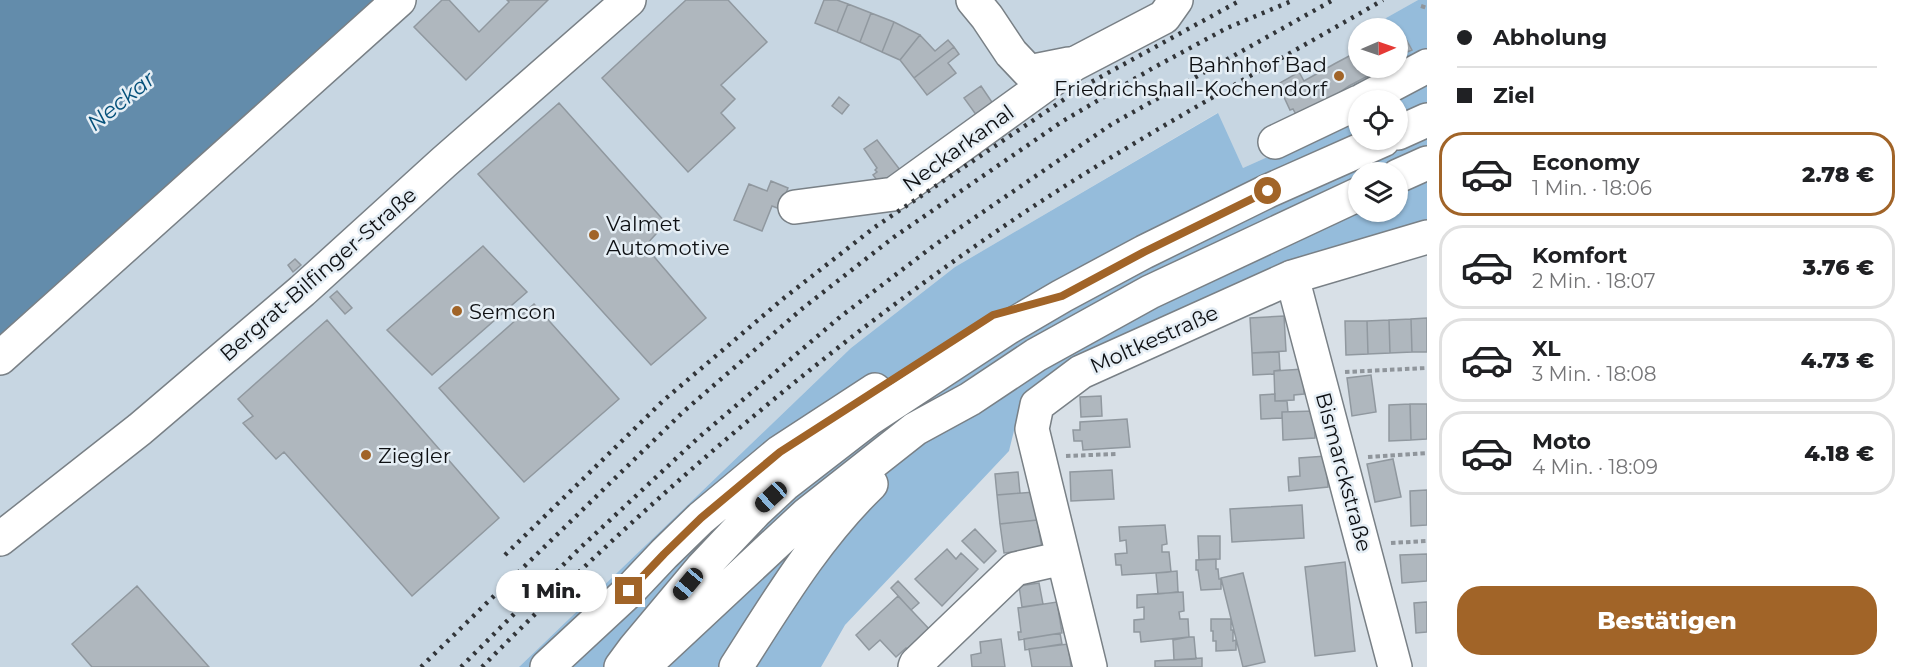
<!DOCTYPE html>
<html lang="de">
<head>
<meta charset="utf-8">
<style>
  body { margin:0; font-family:Montserrat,sans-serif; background:#f6f6f6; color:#202124; height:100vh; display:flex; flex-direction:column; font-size:22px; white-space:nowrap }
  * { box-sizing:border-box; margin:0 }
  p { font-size:20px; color:#757577 }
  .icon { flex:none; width:33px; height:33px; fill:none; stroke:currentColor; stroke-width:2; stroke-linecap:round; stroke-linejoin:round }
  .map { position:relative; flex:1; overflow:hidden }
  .panel { display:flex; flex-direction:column; background:#fff; width:480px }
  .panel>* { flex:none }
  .guide { display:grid; align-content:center; height:132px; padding:0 30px; background:#fff }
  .needle { width:39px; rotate:88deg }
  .controls { position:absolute; left:1348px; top:18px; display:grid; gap:12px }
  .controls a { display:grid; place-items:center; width:60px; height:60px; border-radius:50%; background:#fff; box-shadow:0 2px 4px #0004; font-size:30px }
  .end { position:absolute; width:27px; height:27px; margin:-14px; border:8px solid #a16428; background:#fff; box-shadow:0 0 0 3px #fff }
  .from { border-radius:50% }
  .bubble { position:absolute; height:42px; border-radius:21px; background:#fff; box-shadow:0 2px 4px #0004; font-size:20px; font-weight:800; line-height:42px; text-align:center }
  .car { position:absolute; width:18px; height:36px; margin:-18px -9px; border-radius:8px; box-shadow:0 0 4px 2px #0007; background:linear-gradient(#222 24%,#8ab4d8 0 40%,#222 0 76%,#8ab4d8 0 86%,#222 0) }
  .guide b { display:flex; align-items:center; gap:21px; height:57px; font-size:22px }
  .guide b+b { border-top:2px solid #e0e0e0 }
  .guide i { width:15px; height:15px; background:#202124 }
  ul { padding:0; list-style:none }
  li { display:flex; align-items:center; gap:18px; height:84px; margin:0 12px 9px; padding:0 18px; border:3px solid #e0e0e0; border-radius:24px }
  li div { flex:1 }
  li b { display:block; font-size:22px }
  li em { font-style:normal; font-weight:800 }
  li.selected { border-color:#a16428 }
  li>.icon { width:54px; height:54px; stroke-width:1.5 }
  .cta { display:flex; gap:12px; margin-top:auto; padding:12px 30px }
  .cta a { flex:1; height:69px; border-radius:24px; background:#a16428; color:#fff; font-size:24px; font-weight:800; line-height:69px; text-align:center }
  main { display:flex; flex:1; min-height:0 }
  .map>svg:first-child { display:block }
  .built { fill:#c7d6e2 }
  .green { fill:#95bcdb; fill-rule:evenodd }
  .water { fill:#638cab }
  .building { fill:#afb7be; stroke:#90989f; stroke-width:1.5 }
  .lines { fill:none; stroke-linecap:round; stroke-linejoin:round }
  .minor-casing { stroke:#798086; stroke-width:36 }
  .highway-casing { stroke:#798086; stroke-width:36 }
  .path { stroke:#8f959b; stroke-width:4; stroke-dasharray:4.5 3; stroke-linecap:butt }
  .minor { stroke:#fff; stroke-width:33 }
  .highway { stroke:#fff; stroke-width:33 }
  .rail { stroke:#323539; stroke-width:4.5; stroke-dasharray:3 6; stroke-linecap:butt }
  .route { stroke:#a16428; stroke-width:8 }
  .poi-dot { fill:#a16428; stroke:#e5eef5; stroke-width:2 }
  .labels { text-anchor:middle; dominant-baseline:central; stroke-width:5; stroke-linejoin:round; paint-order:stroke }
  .poi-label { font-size:21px; fill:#0e1013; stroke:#e5eef5; text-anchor:start }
  .street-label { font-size:21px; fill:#0e1013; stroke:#e5eef5 }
  .water-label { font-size:22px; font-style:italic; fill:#05517b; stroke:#e5eef5 }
</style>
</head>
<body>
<main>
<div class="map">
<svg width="1427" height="667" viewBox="0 0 1427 667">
  <rect width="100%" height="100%" fill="#d8e0e7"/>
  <!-- built -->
  <path class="built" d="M388,0H1418L1386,18L1390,28H1359V68H1398V48L1414,89L1359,116L1243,168L1217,113L955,267L851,348L519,667H0V345Z"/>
  <!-- green -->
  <path class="green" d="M1418,0H1427V224L1197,301L1023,394L1009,451L845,625L821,667H519L851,348L955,267L1218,113L1243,168L1359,116V140H1398V100H1392L1414,88L1398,48V28H1390L1386,18ZM1359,172H1398V212H1359Z"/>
  <!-- water -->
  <path class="water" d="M0,0H388L0,345Z"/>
  <!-- building -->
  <path class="building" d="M442,0H449L479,32L509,2L507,0H548L466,80L414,27Z
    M686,0H728L767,42L721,85L735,99L721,113L735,128L688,172L602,78Z
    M824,0H837L848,4L837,32L815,23Z
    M848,4L871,13L860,42L837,32Z
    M871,13L894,22L882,52L860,42Z
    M894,22L920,35L900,60L882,52Z
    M920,35L935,51L948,40L954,47L914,78L900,60Z
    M1359,39V68H1383L1349,86L1299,120L1293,109L1290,110L1278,84L1299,72L1304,81L1336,63L1355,53L1350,44Z
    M1407,41L1412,50L1407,52L1403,44Z
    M954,47L959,54L948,63L956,73L927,95L914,78Z
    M981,86L998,111L982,123L964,98Z
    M839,97L849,105L842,114L832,106Z
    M559,103L666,223L645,246L706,318L651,365L478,174Z
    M877,140L904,175L884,189L873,175L877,172L875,170L877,168L864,149Z
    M771,181L788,188L780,209L772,206L762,231L734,220L749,184L767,191Z
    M483,246L527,292L432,375L387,330Z
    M295,259L301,265L293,272L288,265Z
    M337,291L352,308L345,314L330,297Z
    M534,304L619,399L524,482L439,388Z
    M1284,316L1286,351L1252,353L1250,318Z
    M1427,318V352H1412L1411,319Z
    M1411,319L1412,352L1390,353L1389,320Z
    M327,320L499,518L412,596L284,452L276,459L243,423L253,416L238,399Z
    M1389,320L1390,353L1368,354L1367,321Z
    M1345,321H1367L1368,354L1346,355Z
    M1279,352L1280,370L1274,371V374L1253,375L1252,353Z
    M1303,369L1304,394L1294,395V400L1275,401L1274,371Z
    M1371,375L1376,412L1352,416L1347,378Z
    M1275,394V401H1287L1288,412H1282V418L1261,419L1260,395Z
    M1101,396L1102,416L1081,417L1080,397Z
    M1410,404L1411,440L1389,441V405Z
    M1410,404H1427V439L1411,440Z
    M1314,411L1315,438L1283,440L1282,412Z
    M1127,419L1130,447L1083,450L1082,441H1074L1073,430H1080V422Z
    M1326,456L1328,487L1289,491L1288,477L1300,476L1299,458Z
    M1393,459L1401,497L1375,502L1367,464Z
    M1112,470L1114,499L1071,501L1070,472Z
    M1018,472L1020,493L997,495L995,474Z
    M1427,490V525L1411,526L1410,491Z
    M1034,492L1037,520L1000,524L997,495Z
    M1302,505L1304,538L1232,542L1230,509Z
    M1037,520L1042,548L1004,553L1000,524Z
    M1165,525L1167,544L1162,545V552H1169L1171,572L1122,575L1121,565H1116L1115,554L1127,553L1126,540L1120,541L1119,527Z
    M975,529L996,551L984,563L962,541Z
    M1198,536H1220V559L1199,560Z
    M947,549L956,559L961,553L978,569L942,606L915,579Z
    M1427,554V581L1402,583L1400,555Z
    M1216,559V569H1218L1219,579H1221V589L1201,590L1198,570H1196V560Z
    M1345,562L1355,651L1315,656L1305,567Z
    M1177,571L1178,592L1158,594L1156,573Z
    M1243,573L1265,662L1243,667L1221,578Z
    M898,581L919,603L911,610L891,588Z
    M1039,583L1043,604L1022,607L1019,586Z
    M137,586L209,667H92L72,644Z
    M1183,592L1184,611L1179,612L1180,619H1188L1189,637L1141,642L1140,632H1134V620L1144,619V607L1137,608V595Z
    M898,596L930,630L908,650L906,648L896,657L880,640L869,650L856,635Z
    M1057,602L1062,633L1019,640L1018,632H1021L1018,608Z
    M1427,602V632L1416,633L1414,603Z
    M1211,619H1231V630H1233V641L1236,640V650L1216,651V641H1213V631H1211Z
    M1060,633L1062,644L1025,650L1024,639Z
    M1189,637H1194L1196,659L1174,660L1173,640Z
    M1001,639L1005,667H972L971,655L981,653L980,642Z
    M1068,644L1071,667H1032L1029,649Z
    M1202,658V667H1155V661Z"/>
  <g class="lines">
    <!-- minor casing -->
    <g class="minor-casing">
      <path id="minor" d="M973,0L987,17L1011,53L1029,72L1069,64
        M1363,100L1427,66
        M1275,142L1359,102
        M795,207L894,194L1074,64L1164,17L1176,0
        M1292,277L1395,667
        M0,358L399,0
        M0,539L140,429L302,291L444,162L629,0
        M915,667L916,664L1015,569L1063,558
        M1090,667L1032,429L1037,405L1081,372L1292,277L1427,237"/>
    </g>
    <!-- highway casing -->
    <g class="highway-casing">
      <path id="highway" d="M1398,133L1427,120
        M1398,176L1427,163
        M547,667L629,591L664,554L701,518L780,452L875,390
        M621,667L635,648L702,568L756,511L785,484L869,419L1009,327L1062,296L1144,252L1268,191L1383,140
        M643,667L806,515L915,429L970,399L1036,355L1150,292L1359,194
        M736,667C777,603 816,537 871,484"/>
    </g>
    <!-- path -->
    <path class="path" d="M1421,6L1427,8
      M1345,372L1427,368
      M1066,456L1116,454
      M1368,457L1427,453
      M1391,543L1427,541"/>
    <!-- minor -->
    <use href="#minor" class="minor"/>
    <!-- highway -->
    <use href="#highway" class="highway"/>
    <!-- rail -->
    <path class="rail" d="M505,555L664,400L784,298L875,227L1084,86L1241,0
      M421,667L683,412L803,308L894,237L1063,121L1153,68L1227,28L1294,0
      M461,667L579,549L698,438L840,317L936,244L1112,124L1333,0
      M482,667C651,496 836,337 1037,204C1149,131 1267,67 1383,0"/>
  </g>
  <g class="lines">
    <!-- route -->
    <path class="route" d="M629,591L664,554L701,518L780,452L993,315L1062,296L1144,252L1268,191"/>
  </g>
  <!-- markers -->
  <g class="poi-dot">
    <circle cx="1339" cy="76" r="6"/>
    <circle cx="594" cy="235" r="6"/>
    <circle cx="457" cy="311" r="6"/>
    <circle cx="366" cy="455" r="6"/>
  </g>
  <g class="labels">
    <!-- poi labels -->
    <g class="poi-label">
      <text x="1327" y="64" text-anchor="end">Bahnhof Bad<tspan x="1327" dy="24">Friedrichshall-Kochendorf</tspan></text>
      <text x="606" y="223">Valmet<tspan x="606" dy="24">Automotive</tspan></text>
      <text x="469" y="311">Semcon</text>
      <text x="378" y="455">Ziegler</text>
    </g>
    <!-- street labels -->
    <g class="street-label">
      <text transform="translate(958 148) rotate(-36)">Neckarkanal</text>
      <text transform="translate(318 274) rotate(-41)">Bergrat-Bilfinger-Straße</text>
      <text transform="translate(1154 339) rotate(-24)">Moltkestraße</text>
      <text transform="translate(1344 472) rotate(75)">Bismarckstraße</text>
    </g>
    <!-- water labels -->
    <g class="water-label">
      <text transform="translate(121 101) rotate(-39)">Neckar</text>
    </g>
  </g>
</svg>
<div class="controls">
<a><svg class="needle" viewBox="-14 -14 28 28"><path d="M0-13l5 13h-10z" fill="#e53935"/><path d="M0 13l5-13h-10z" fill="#757577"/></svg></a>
<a><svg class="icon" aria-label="locate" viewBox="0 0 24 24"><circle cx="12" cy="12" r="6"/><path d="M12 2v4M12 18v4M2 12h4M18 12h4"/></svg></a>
<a><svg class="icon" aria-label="layers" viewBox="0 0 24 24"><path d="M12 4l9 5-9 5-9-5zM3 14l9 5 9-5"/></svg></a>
</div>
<i class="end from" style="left:1268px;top:191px"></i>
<i class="end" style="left:629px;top:591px"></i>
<div class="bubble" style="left:496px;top:570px;width:111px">1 Min.</div>
<i class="car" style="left:771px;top:497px;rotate:228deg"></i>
<i class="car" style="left:688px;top:584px;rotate:220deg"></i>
</div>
<section class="panel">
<div class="guide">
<b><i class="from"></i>Abholung</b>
<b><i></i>Ziel</b>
</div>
<ul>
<li class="selected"><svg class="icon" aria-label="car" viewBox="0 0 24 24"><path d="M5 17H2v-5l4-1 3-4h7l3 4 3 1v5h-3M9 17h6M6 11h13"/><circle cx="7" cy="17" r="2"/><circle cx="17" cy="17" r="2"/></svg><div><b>Economy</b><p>1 Min. · 18:06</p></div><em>2.78 €</em></li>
<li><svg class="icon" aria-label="car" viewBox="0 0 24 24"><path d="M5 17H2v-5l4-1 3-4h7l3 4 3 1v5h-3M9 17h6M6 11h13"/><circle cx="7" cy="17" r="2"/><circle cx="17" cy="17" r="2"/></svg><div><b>Komfort</b><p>2 Min. · 18:07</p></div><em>3.76 €</em></li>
<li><svg class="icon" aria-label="car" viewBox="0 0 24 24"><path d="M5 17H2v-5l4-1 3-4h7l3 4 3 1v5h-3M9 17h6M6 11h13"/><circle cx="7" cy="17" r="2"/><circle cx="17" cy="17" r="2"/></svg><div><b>XL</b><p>3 Min. · 18:08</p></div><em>4.73 €</em></li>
<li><svg class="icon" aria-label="car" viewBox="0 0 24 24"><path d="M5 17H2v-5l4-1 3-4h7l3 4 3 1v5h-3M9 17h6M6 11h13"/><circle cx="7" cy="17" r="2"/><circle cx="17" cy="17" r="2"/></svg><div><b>Moto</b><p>4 Min. · 18:09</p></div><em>4.18 €</em></li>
</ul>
<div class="cta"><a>Bestätigen</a></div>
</section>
</main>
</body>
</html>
